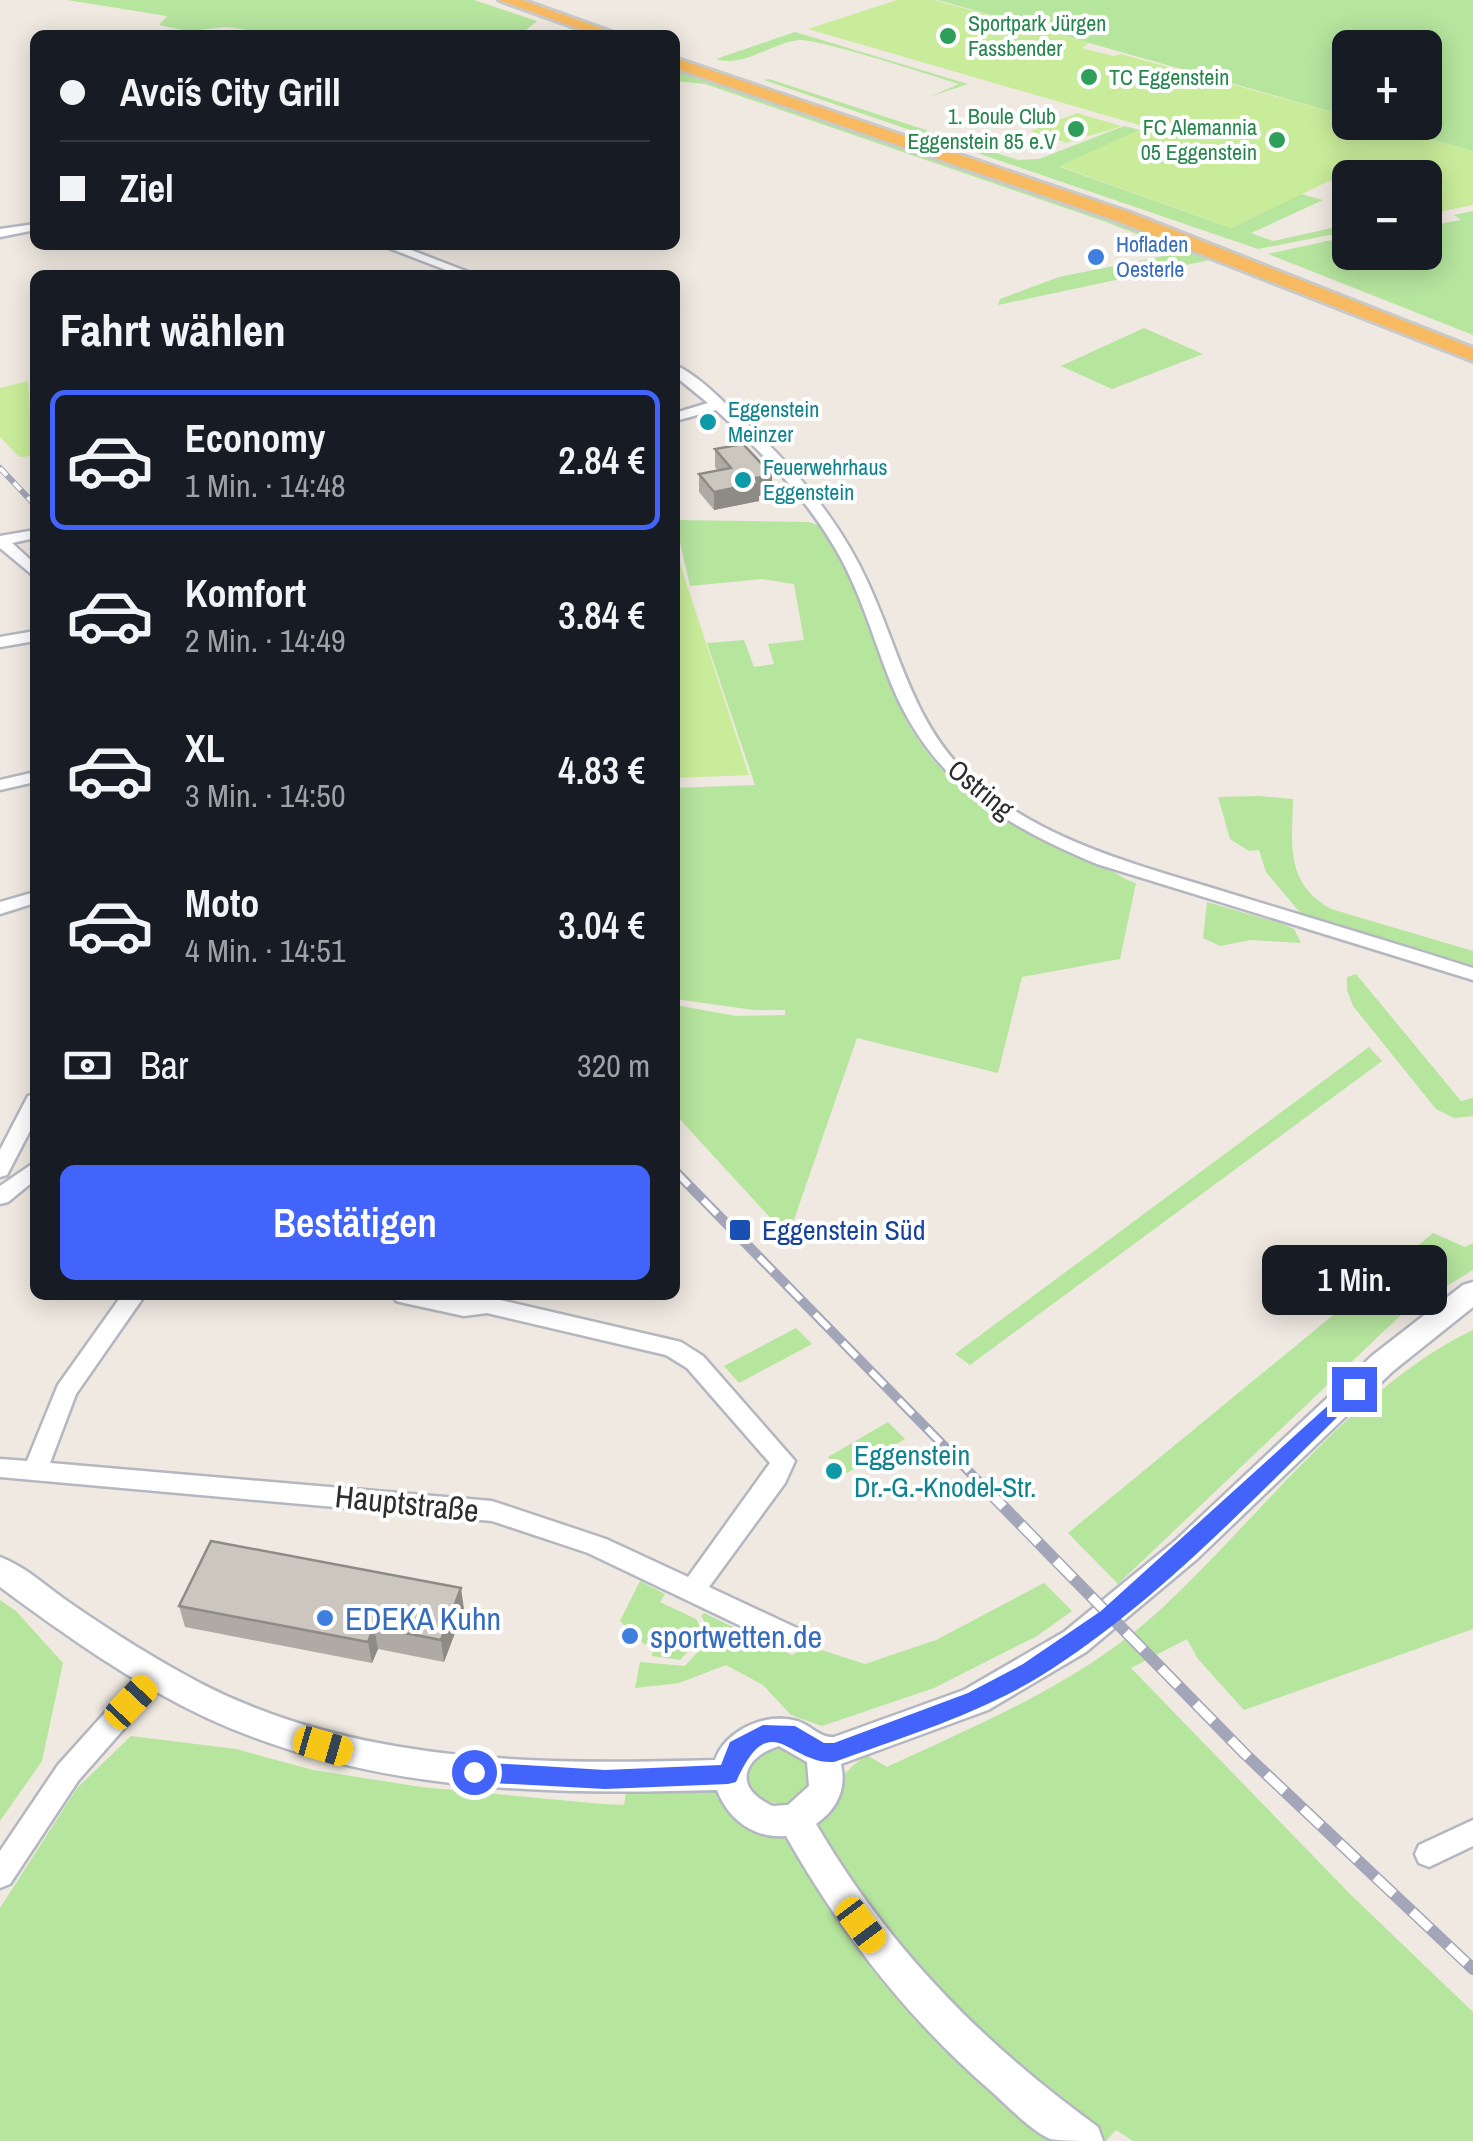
<!DOCTYPE html>
<html lang="de">
<head>
<meta charset="utf-8">
<style>
  body { margin:0; font-family:"Archivo Narrow",sans-serif; background:#20242c; color:#f1f3f6; height:100vh; display:flex; flex-direction:column; font-size:38px; white-space:nowrap }
  * { box-sizing:border-box; margin:0 }
  p { font-size:32px; color:#9ea1a6 }
  .icon { flex:none; width:55px; height:55px; fill:none; stroke:currentColor; stroke-width:2; stroke-linecap:round; stroke-linejoin:round }
  .map { position:relative; flex:1; overflow:hidden }
  .panel { position:absolute; left:30px; top:270px; width:650px; height:1030px; display:flex; flex-direction:column; background:#171b24; border-radius:15px; box-shadow:0 5px 25px #0003 }
  .panel>* { flex:none }
  .guide { position:absolute; left:30px; top:30px; width:650px; height:220px; border-radius:15px; box-shadow:0 5px 25px #0003; display:grid; align-content:center; height:220px; padding:0 30px; background:#171b24 }
  .fabs { position:absolute; left:1332px; top:30px; display:grid; gap:20px }
  .fabs a { display:grid; place-items:center; width:110px; height:110px; border-radius:15px; background:#171b24; box-shadow:0 5px 25px #0003; font-size:50px }
  .end { position:absolute; width:45px; height:45px; margin:-22px; border:12px solid #4264fb; background:#fff; box-shadow:0 0 0 5px #fff }
  .from { border-radius:50% }
  .bubble { position:absolute; height:70px; border-radius:15px; background:#171b24; box-shadow:0 5px 25px #0003; font-size:32px; font-weight:600; line-height:70px; text-align:center }
  .car { position:absolute; width:30px; height:60px; margin:-30px -15px; border-radius:12px; box-shadow:0 0 8px 2px #0007; background:linear-gradient(#f5c518 24%,#345 0 40%,#f5c518 0 76%,#345 0 86%,#f5c518 0) }
  .guide b { display:flex; align-items:center; gap:35px; height:95px; font-size:38px }
  .guide b+b { border-top:2px solid #363941 }
  .guide i { width:25px; height:25px; background:#f1f3f6 }
  ul { padding:0; list-style:none }
  li { display:flex; align-items:center; gap:30px; height:140px; margin:0 20px 15px; padding:0 10px; border:5px solid transparent; border-radius:15px }
  li div { flex:1 }
  li b { display:block; font-size:38px }
  li em { font-style:normal; font-weight:600 }
  li.on { border-color:#4264fb }
  li>.icon { width:90px; height:90px; stroke-width:1.5 }
  h2 { padding:0 30px; font-size:45px; line-height:120px }
  .pay { display:flex; align-items:center; gap:25px; height:110px; padding:0 30px; font-size:38px }
  .pay p { margin-inline-start:auto }
  .cta { display:flex; gap:20px; margin-top:auto; padding:20px 30px }
  .cta a { flex:1; height:115px; border-radius:15px; background:#4264fb; color:#fff; font-size:40px; font-weight:600; line-height:115px; text-align:center }
  .map>svg:first-child { display:block }
  .green { fill:#b6e59e }
  .pitch { fill:#c9ec9a }
  .lines { fill:none; stroke-linecap:round; stroke-linejoin:round }
  .minor-casing { stroke:#b4b7c1; stroke-width:5 }
  .tertiary-casing { stroke:#b4b7c1; stroke-width:5 }
  .trunk-casing { stroke:#c9c9c9; stroke-width:6 }
  .minor { fill:#fff; fill-rule:evenodd }
  .tertiary { fill:#fff; fill-rule:evenodd }
  .trunk { fill:#f8ba60; fill-rule:evenodd }
  .rail-far2-casing { stroke:#a3a6b8; stroke-width:6 }
  .rail-far1-casing { stroke:#a3a6b8; stroke-width:10 }
  .rail-casing { stroke:#a3a6b8; stroke-width:12 }
  .rail-far2 { stroke:#fff; stroke-width:4; stroke-dasharray:10; stroke-linecap:butt }
  .rail-far1 { stroke:#fff; stroke-width:6; stroke-dasharray:20; stroke-linecap:butt }
  .rail { stroke:#fff; stroke-width:9; stroke-dasharray:25; stroke-linecap:butt }
  .wall { fill:#afaba4 }
  .shaded-wall { fill:#8e8b86 }
  .building { fill:#cbc7bf; stroke:#8e8b86; stroke-width:2.5 }
  .route { fill:#4264fb }
  .leisure-dot { fill:#2e9e5b; stroke:#fff; stroke-width:4 }
  .shop-dot { fill:#3f7fe0; stroke:#fff; stroke-width:4 }
  .culture-dot { fill:#0f9aa8; stroke:#fff; stroke-width:4 }
  .transit-dot { fill:#1a4fb4; stroke:#fff; stroke-width:4 }
  .labels { text-anchor:middle; dominant-baseline:central; stroke-width:8; stroke-linejoin:round; paint-order:stroke }
  .far-leisure-label { font-size:22px; fill:#27864d; stroke:#fff; text-anchor:start }
  .far-shop-label { font-size:22px; fill:#366cbe; stroke:#fff; text-anchor:start }
  .far-culture-label { font-size:22px; fill:#0d838f; stroke:#fff; text-anchor:start }
  .street-label { font-size:28px; fill:#2e2e2e; stroke:#fff }
  .transit-label { font-size:28px; fill:#164399; stroke:#fff; text-anchor:start }
  .culture-label { font-size:28px; fill:#0d838f; stroke:#fff; text-anchor:start }
  .near-street-label { font-size:32px; fill:#2e2e2e; stroke:#fff }
  .near-shop-label { font-size:32px; fill:#366cbe; stroke:#fff; text-anchor:start }
</style>
</head>
<body>
<div class="map">
<svg width="1473" height="2141" viewBox="0 0 1473 2141">
  <rect width="100%" height="100%" fill="#efe9e1"/>
  <!-- green -->
  <path class="green" d="M67,0H474L537,21L520,35H286L227,27L187,31L159,25L167,16Z
    M938,0H1473V151L1371,123L1425,122V48H1350V117Z
    M795,32L968,84L929,97L959,84C934,76 817,38 799,40C771,43 744,68 716,59Z
    M679,69L1219,258L998,305L1000,299L1059,277L1184,252L1103,221L705,84L675,81V71Z
    M769,79L1018,160L1039,159L1124,126L1140,130L1060,167L1231,228L1301,194L1323,200L1251,233L1273,241L1350,224V231L1258,249L764,80Z
    M1473,211V335L1268,254L1350,236V252H1425V220L1443,219L1433,225L1461,220L1454,215Z
    M1144,328L1203,354L1112,389L1061,366Z
    M675,520L809,522L822,527C857,582 873,643 898,703C935,790 1018,834 1102,866C1114,871 1124,880 1136,883L1120,959L1022,977L998,1073L857,1038L788,1237L675,1114V1005L736,1016L785,1015V1010H754L675,999V788L755,785L707,643L744,640L754,667L774,664L768,644L804,640L794,584L762,579L690,586Z
    M1258,796L1293,799C1292,846 1285,883 1331,909L1473,951V967L1303,916L1266,872L1259,850L1249,851L1230,839L1218,797Z
    M1207,902L1283,924L1294,929L1301,943L1250,940L1220,946L1203,938Z
    M1356,974L1461,1101L1473,1098V1116L1454,1118L1436,1109L1353,1006L1347,990V977Z
    M1369,1047L1382,1061L970,1365L955,1354Z
    M1433,1233L1465,1247L1473,1243V1270L1403,1313L1118,1584L1068,1533Z
    M796,1328L812,1344L739,1383L724,1366Z
    M1473,1330V1629L1244,1710L1198,1659L1187,1639L1131,1668L1351,1895L1473,2012V2141H1133L1116,2130L1106,2141H0V1908L77,1788L131,1736L236,1749L313,1770L421,1787L603,1804L624,1805L626,1792L715,1791L784,1838L796,1856L821,1845L814,1826C826,1796 840,1773 867,1755L887,1767C977,1725 1075,1685 1151,1618C1251,1529 1351,1388 1473,1330Z
    M888,1422L905,1439L845,1474L828,1457Z
    M640,1581L665,1594L660,1602L696,1619L704,1634L680,1660L652,1656L654,1643L650,1640L645,1645L620,1621Z
    M1044,1583L1072,1611L1037,1636L934,1688L822,1726L791,1715L763,1685L726,1665L679,1683L635,1688L640,1662L685,1666L713,1635L701,1616L704,1613L792,1655L809,1646L865,1664L936,1640Z
    M0,1600L16,1611L63,1663L42,1761L0,1821Z
    M777,1746L804,1757C829,1796 783,1820 748,1790C745,1757 747,1759 777,1746Z"/>
  <!-- pitch -->
  <path class="pitch" d="M897,0H934L1089,43L1082,48L1114,56L1121,54L1350,117V122L1371,123L1473,151V205L1438,212L1425,208V178H1350V186L1329,181L1231,228L1059,166L1146,127L808,29Z
    M1077,113L1121,126C1102,134 1085,135 1067,143L1031,131Z
    M28,381L33,456L19,457L0,437V388Z
    M675,548L749,775L675,778Z"/>
  <g class="lines">
    <!-- minor casing -->
    <g class="minor-casing">
      <path id="minor" d="M35,224V230L0,237V229Z
        M381,245H398L476,275H459Z
        M675,365C700,376 724,403 745,422C795,468 840,521 868,583C899,650 913,723 968,775C1041,843 1143,866 1235,895C1314,919 1394,943 1473,968V980L1097,864C1002,824 931,782 891,683C873,638 860,590 835,548C804,495 761,451 716,410L675,421V413L708,403L675,376Z
        M35,530V538L12,543L35,564V577L0,548V536Z
        M35,631V641L0,647V637Z
        M35,772V782L0,790V780Z
        M35,892V903L0,914V902Z
        M35,1094V1121L7,1175L0,1177V1150L28,1096Z
        M35,1162V1180L8,1202L0,1204V1186Z
        M122,1295H145L76,1394L50,1463L492,1501L606,1539L688,1577L770,1463L687,1368L666,1355L487,1313L464,1316L404,1303L396,1301L393,1295C424,1295 456,1301 487,1297L681,1342L703,1356L795,1461L785,1483L709,1587L799,1629L803,1637L799,1645L790,1648L781,1645L588,1553L492,1521L0,1477V1459L27,1461L58,1385Z
        M156,1663L165,1666L169,1674L165,1682L78,1781L10,1884L0,1888V1851L58,1765L147,1666Z
        M1473,1820V1846L1429,1867L1419,1863L1415,1854L1419,1845Z"/>
    </g>
    <!-- tertiary casing -->
    <g class="tertiary-casing">
      <path id="tertiary" d="M1473,1282V1307L1393,1371L1197,1559L1086,1652L988,1710L841,1764C847,1790 836,1810 816,1824C888,1947 983,2044 1098,2127L1103,2141C1088,2141 1063,2141 1050,2139C1029,2129 1008,2106 991,2091C906,2017 841,1933 786,1836C754,1839 728,1819 717,1790C542,1795 366,1792 205,1717C131,1682 65,1635 0,1587V1557C25,1566 48,1588 70,1603C112,1632 155,1659 200,1683C358,1765 541,1765 715,1760C726,1730 766,1712 797,1721C811,1725 819,1738 834,1737L964,1690L1064,1632L1175,1541L1373,1355L1463,1285ZM779,1746L807,1762L809,1786L788,1805L773,1806C733,1789 741,1758 779,1746Z"/>
    </g>
    <!-- trunk casing -->
    <g class="trunk-casing">
      <path id="trunk" d="M499,0H522L620,35H596Z
        M675,58L1131,213L1473,348V361L1117,221L675,68Z"/>
    </g>
    <!-- minor -->
    <use href="#minor" class="minor"/>
    <!-- tertiary -->
    <use href="#tertiary" class="tertiary"/>
    <!-- trunk -->
    <use href="#trunk" class="trunk"/>
    <!-- rail-far2 casing -->
    <g class="rail-far2-casing">
      <path id="rail-far2" d="M0,468L35,505"/>
    </g>
    <!-- rail-far1 casing -->
    <g class="rail-far1-casing">
      <path id="rail-far1" d="M675,1171L988,1491"/>
    </g>
    <!-- rail casing -->
    <g class="rail-casing">
      <path id="rail" d="M986,1489L1245,1754L1473,1969"/>
    </g>
    <!-- rail-far2 -->
    <use href="#rail-far2" class="rail-far2"/>
    <!-- rail-far1 -->
    <use href="#rail-far1" class="rail-far1"/>
    <!-- rail -->
    <use href="#rail" class="rail"/>
  </g>
  <!-- wall -->
  <path class="wall" d="M715,449L772,493L759,496V501L714,510L699,492V474L718,471L715,467Z
    M179,1606L464,1609L444,1662L378,1649L372,1663L185,1627Z"/>
  <!-- shaded-wall -->
  <path class="shaded-wall" d="M772,475V493L759,496V501L714,510V492L755,478Z
    M461,1588L464,1609L444,1662L441,1640Z
    M374,1627L378,1649L372,1663L368,1642Z"/>
  <!-- building -->
  <path class="building" d="M743,444L772,475L755,478L759,483L714,492L699,474L731,468L715,449Z
    M211,1541L461,1588L441,1640L374,1627L368,1642L179,1606Z"/>
  <!-- route -->
  <path class="route" d="M1354,1382L1361,1384V1394C1259,1492 1160,1602 1039,1677C976,1715 903,1737 834,1762C788,1765 771,1704 736,1782L728,1784L605,1789L474,1782L466,1779L463,1772L466,1765L474,1762L605,1770L721,1765L730,1742L763,1725L795,1726L824,1743H834L968,1693L1023,1664L1101,1611Z"/>
  <!-- markers -->
  <g class="leisure-dot">
    <circle cx="948" cy="36" r="10"/>
    <circle cx="1089" cy="77" r="10"/>
    <circle cx="1076" cy="129" r="10"/>
    <circle cx="1277" cy="140" r="10"/>
  </g>
  <g class="shop-dot">
    <circle cx="1096" cy="257" r="10"/>
    <circle cx="325" cy="1618" r="10"/>
    <circle cx="630" cy="1636" r="10"/>
  </g>
  <g class="culture-dot">
    <circle cx="708" cy="422" r="10"/>
    <circle cx="743" cy="480" r="10"/>
    <circle cx="834" cy="1471" r="10"/>
  </g>
  <rect class="transit-dot" x="728" y="1218" width="24" height="24" rx="5"/>
  <g class="labels">
    <!-- far-leisure labels -->
    <g class="far-leisure-label">
      <text x="968" y="23">Sportpark Jürgen<tspan x="968" dy="25">Fassbender</tspan></text>
      <text x="1109" y="77">TC Eggenstein</text>
      <text x="1056" y="116" text-anchor="end">1. Boule Club<tspan x="1056" dy="25">Eggenstein 85 e.V</tspan></text>
      <text x="1257" y="127" text-anchor="end">FC Alemannia<tspan x="1257" dy="25">05 Eggenstein</tspan></text>
    </g>
    <!-- far-shop labels -->
    <g class="far-shop-label">
      <text x="1116" y="244">Hofladen<tspan x="1116" dy="25">Oesterle</tspan></text>
    </g>
    <!-- far-culture labels -->
    <g class="far-culture-label">
      <text x="728" y="409">Eggenstein<tspan x="728" dy="25">Meinzer</tspan></text>
      <text x="763" y="467">Feuerwehrhaus<tspan x="763" dy="25">Eggenstein</tspan></text>
    </g>
    <!-- street labels -->
    <g class="street-label">
      <text transform="translate(981 789) rotate(39)">Ostring</text>
    </g>
    <!-- transit labels -->
    <g class="transit-label">
      <text x="762" y="1230">Eggenstein Süd</text>
    </g>
    <!-- culture labels -->
    <g class="culture-label">
      <text x="854" y="1455">Eggenstein<tspan x="854" dy="32">Dr.-G.-Knodel-Str.</tspan></text>
    </g>
    <!-- near-street labels -->
    <g class="near-street-label">
      <text transform="translate(407 1503) rotate(6)">Hauptstraße</text>
    </g>
    <!-- near-shop labels -->
    <g class="near-shop-label">
      <text x="345" y="1618">EDEKA Kuhn</text>
      <text x="650" y="1636">sportwetten.de</text>
    </g>
  </g>
</svg>
<div class="fabs">
<a>+</a>
<a>−</a>
</div>
<i class="end from" style="left:474px;top:1772px"></i>
<i class="end" style="left:1354px;top:1389px"></i>
<div class="bubble" style="left:1262px;top:1245px;width:185px">1 Min.</div>
<i class="car" style="left:131px;top:1702px;rotate:43deg"></i>
<i class="car" style="left:323px;top:1746px;rotate:106deg"></i>
<i class="car" style="left:861px;top:1925px;rotate:143deg"></i>
<div class="guide">
<b><i class="from"></i>Avci´s City Grill</b>
<b><i></i>Ziel</b>
</div>
<section class="panel">
<h2>Fahrt wählen</h2>
<ul>
<li class="on"><svg class="icon" aria-label="car" viewBox="0 0 24 24"><path d="M5 17H2v-5l4-1 3-4h7l3 4 3 1v5h-3M9 17h6M6 11h13"/><circle cx="7" cy="17" r="2"/><circle cx="17" cy="17" r="2"/></svg><div><b>Economy</b><p>1 Min. · 14:48</p></div><em>2.84 €</em></li>
<li><svg class="icon" aria-label="car" viewBox="0 0 24 24"><path d="M5 17H2v-5l4-1 3-4h7l3 4 3 1v5h-3M9 17h6M6 11h13"/><circle cx="7" cy="17" r="2"/><circle cx="17" cy="17" r="2"/></svg><div><b>Komfort</b><p>2 Min. · 14:49</p></div><em>3.84 €</em></li>
<li><svg class="icon" aria-label="car" viewBox="0 0 24 24"><path d="M5 17H2v-5l4-1 3-4h7l3 4 3 1v5h-3M9 17h6M6 11h13"/><circle cx="7" cy="17" r="2"/><circle cx="17" cy="17" r="2"/></svg><div><b>XL</b><p>3 Min. · 14:50</p></div><em>4.83 €</em></li>
<li><svg class="icon" aria-label="car" viewBox="0 0 24 24"><path d="M5 17H2v-5l4-1 3-4h7l3 4 3 1v5h-3M9 17h6M6 11h13"/><circle cx="7" cy="17" r="2"/><circle cx="17" cy="17" r="2"/></svg><div><b>Moto</b><p>4 Min. · 14:51</p></div><em>3.04 €</em></li>
</ul>
<div class="pay"><svg class="icon" aria-label="cash" viewBox="0 0 24 24"><path d="M3 7h18v10H3z"/><circle cx="12" cy="12" r="2"/></svg>Bar<p>320 m</p></div>
<div class="cta"><a>Bestätigen</a></div>
</section>
</div>
</body>
</html>
